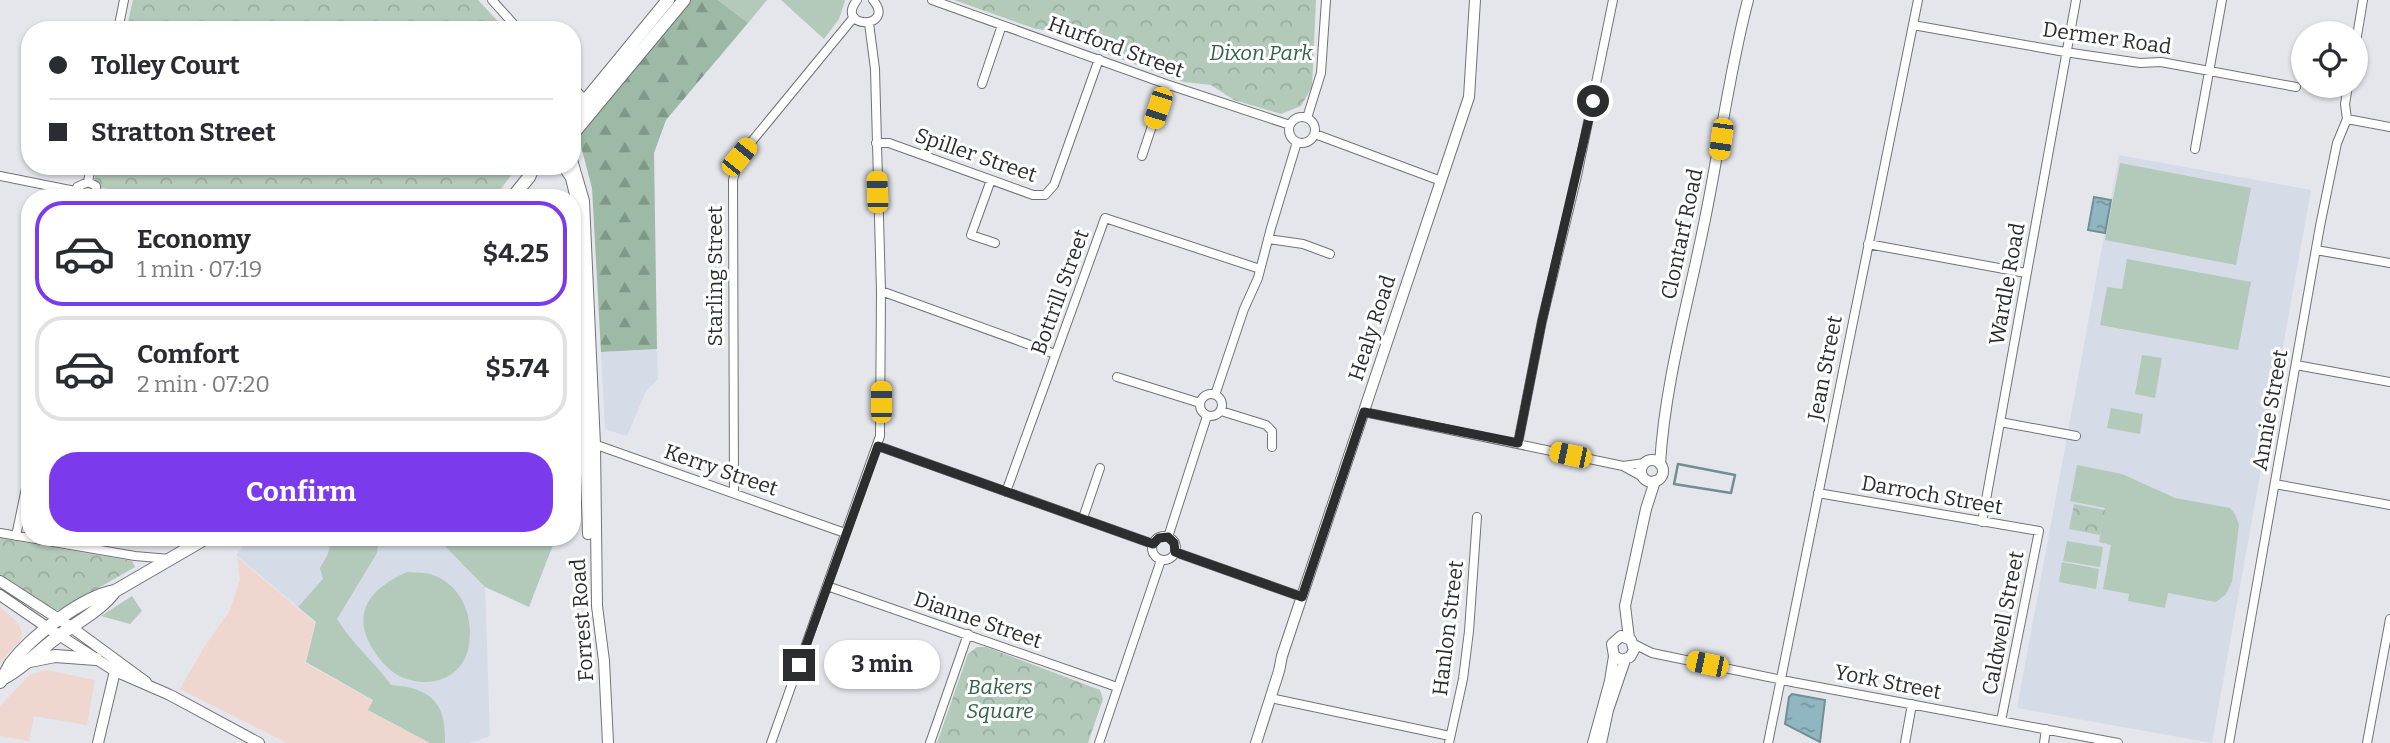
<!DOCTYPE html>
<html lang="en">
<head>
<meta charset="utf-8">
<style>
  body { margin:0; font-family:Bitter,serif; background:#f2f2f3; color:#2b2b33; height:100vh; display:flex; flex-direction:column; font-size:26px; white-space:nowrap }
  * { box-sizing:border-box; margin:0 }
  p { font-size:23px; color:#7c7c81 }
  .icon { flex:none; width:38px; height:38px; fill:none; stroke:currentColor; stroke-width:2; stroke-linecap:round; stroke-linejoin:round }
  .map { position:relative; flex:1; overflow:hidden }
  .panel { position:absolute; left:21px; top:189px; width:560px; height:357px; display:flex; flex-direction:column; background:#fff; border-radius:28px; box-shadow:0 2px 5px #0004 }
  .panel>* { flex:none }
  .guide { position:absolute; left:21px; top:21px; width:560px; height:154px; border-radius:28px; box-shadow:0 2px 5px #0004; display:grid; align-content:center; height:154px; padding:0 28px; background:#fff }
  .tools { position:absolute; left:2291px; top:21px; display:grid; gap:14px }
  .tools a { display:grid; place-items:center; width:77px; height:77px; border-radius:50%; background:#fff; box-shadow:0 2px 5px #0004; font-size:35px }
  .end { position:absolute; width:32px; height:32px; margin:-16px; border:9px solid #2c2d2f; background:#fff; box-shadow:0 0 0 4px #fff }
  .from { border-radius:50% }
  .bubble { position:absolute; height:49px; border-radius:24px; background:#fff; box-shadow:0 2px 5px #0004; font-size:23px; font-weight:700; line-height:49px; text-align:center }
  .car { position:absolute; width:21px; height:42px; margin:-21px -10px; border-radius:9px; box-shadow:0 0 5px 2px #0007; background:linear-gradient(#f5c518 24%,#345 0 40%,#f5c518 0 76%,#345 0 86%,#f5c518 0) }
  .guide b { display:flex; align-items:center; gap:24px; height:66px; font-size:26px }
  .guide b+b { border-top:2px solid #e1e1e2 }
  .guide i { width:18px; height:18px; background:#2b2b33 }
  ul { padding:12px 0 0; list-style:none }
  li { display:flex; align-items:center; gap:21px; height:105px; margin:0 14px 10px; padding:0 14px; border:4px solid #e1e1e2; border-radius:28px }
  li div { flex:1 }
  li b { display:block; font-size:26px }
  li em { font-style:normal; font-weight:700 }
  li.selected { border-color:#7c3aed }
  li>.icon { width:63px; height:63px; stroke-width:1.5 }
  .button { display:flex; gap:14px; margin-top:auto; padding:14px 28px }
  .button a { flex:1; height:80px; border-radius:28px; background:#7c3aed; color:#fff; font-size:28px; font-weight:700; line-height:80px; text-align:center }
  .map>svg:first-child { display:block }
  .commercial { fill:#efd6ce }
  .built { fill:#d5dbe7 }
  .green { fill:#b3c9ba }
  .forest { fill:url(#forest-firs) }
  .park { fill:url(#park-crowns) }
  .water { fill:url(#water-ripples); stroke:#728e95; stroke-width:2 }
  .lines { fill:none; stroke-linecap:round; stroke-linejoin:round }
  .stream { stroke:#728e95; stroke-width:2.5 }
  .street-casing { stroke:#717378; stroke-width:10 }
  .secondary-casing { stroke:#717378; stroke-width:12 }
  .primary-casing { stroke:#717378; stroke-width:14 }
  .street { stroke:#fff; stroke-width:8 }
  .secondary { stroke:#fff; stroke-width:10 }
  .primary { stroke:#fff; stroke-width:12 }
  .route { stroke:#2c2d2f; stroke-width:9 }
  .labels { text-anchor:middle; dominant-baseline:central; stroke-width:6; stroke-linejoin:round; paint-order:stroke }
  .street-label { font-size:21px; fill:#2c2d2f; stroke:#fff }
  .park-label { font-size:21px; font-style:italic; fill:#326345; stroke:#fff }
</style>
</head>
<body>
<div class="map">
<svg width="2390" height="743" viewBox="0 0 2390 743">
  <defs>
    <pattern id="forest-firs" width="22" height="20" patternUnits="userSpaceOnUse" patternTransform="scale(1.75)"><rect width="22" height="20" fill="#9cbaa5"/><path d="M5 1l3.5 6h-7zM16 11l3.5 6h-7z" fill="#7f9887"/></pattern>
    <pattern id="park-crowns" width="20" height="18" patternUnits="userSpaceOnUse" patternTransform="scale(1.75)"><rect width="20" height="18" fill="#b3c9ba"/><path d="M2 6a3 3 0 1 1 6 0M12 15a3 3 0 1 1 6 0" fill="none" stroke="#9aada0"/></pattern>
    <pattern id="water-ripples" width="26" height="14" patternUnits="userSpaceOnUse" patternTransform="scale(1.75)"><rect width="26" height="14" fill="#90b7c1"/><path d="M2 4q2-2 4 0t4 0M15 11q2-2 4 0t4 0" fill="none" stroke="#76959d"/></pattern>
  </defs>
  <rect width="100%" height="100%" fill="#e4e6ec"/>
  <!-- commercial -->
  <path class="commercial" d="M237,557L315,623L305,663L372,700L368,711L430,743H287L180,689L203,649L230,610L240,580Z
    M0,607L18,623L22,632L20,641L0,662Z
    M46,670L95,680L87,725L34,716L29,741L0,736V706L30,675Z"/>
  <!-- built -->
  <path class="built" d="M2119,155L2311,190L2212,743L2017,708Z
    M657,349L658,379L646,391L627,436L605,429L601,352Z
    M251,537H436L485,587L490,736L470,743H430L368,710L373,700L306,662L316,622L236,555Z"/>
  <!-- green -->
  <path class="green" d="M718,0H767L748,23Z
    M781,0H844L845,1L839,19L824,39Z
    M2120,163L2251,188L2236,265L2105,240Z
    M2127,259L2251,282L2238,350L2100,325L2107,287L2122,289Z
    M2142,355L2162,358L2155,398L2135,394Z
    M2111,408L2143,414L2140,434L2107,428Z
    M2077,465L2122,474L2175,498L2230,508L2235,514L2239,525L2232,582L2226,594L2216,602L2168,593L2165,608L2128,601L2129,594L2103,589L2111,545L2099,542L2105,508L2070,501Z
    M333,537L352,543L365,537H379L377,553L337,619C353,645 373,660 391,685C431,688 446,702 445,743H430L368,710L373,700L306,662L316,622L298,607L323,579L320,568L327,556Z
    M436,537H556L529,607L485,587Z
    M2067,541L2103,547L2100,567L2063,561Z
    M2062,562L2099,569L2096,589L2059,582Z
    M407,572C415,573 425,572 433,575C463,586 475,619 468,650C460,679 431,688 404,678C394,675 382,663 376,654C349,616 368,589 407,572Z
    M132,596L142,611L130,624L101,616Z"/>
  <!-- forest -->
  <path class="forest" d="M690,0H718L748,23L666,120L654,153L657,349L601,352L592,188L579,139L586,126Z"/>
  <!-- park -->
  <path class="park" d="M133,0H478L506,30H126Z
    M954,0H1316L1312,87L1301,106L1281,114L1234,100L1211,85L1184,82L1082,45L1060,32L1036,29Z
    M97,166H518L494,198H154L93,186Z
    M2074,504L2105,510L2100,535L2069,529Z
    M0,538L132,561L135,567L60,610H52L0,575Z
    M977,647H986L1100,690L1103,699L1088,743H937L968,654Z"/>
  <!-- water -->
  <path class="water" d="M2094,197L2111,200L2105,233L2088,230Z
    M1792,694L1825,700L1820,742L1785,724L1789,697Z"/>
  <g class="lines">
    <!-- stream -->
    <path class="stream" d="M1678,464L1735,475L1731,493L1674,484Z"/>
    <!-- street casing -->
    <g class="street-casing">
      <path id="street" d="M492,0L519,30
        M857,0C834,30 897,29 873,0
        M932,0L1166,84L1290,125
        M1913,25L2065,52L2140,63L2161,62L2296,87
        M118,30L124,0
        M2356,42L2363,0
        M982,84L1002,25
        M572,86L586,101
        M1289 130a13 13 0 1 1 26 0a13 13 0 1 1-26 0Z
        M1307,118L1321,73L1326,0
        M2347,119L2390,127
        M1315,134L1441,181
        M876,143H889L1033,195H1045L1054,185L1099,59
        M2195,149L2222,0
        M1142,156L1166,84
        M0,176L75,191
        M991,180L971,235L995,243
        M88,182L91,166
        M98,196L114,198
        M76,198L77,187L88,182L96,186L97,198
        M1268,239L1303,244L1330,254
        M1868,244L2026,273
        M2316,250L2390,263
        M881,291L1055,354
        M2296,365L2390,382
        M1117,377L1200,403
        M1200 405a11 11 0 1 1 22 0a11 11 0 1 1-22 0Z
        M1215,395L1244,309L1258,278L1271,228L1297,142
        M1221,411L1266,425L1272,431V447
        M1364,412L1623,466L1643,477
        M2000,422L2076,436
        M591,443L845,533
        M1518,443L1542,321L1577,176L1613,0
        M878,446L1153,544
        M1623,466L1645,463
        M2275,484L2390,505
        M1006,492L1105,218L1260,269
        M734,493L733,180L739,157L854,17
        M1818,493L2039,531L2001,721
        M1083,518L1100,468
        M1982,522L2076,0
        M0,533L135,556L170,559
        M16,536L30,469
        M1152 548a12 12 0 1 1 24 0a12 12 0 1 1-24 0Z
        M1168,537L1207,416
        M1175,552L1302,597
        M827,586L1117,687
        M1634,644L1652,653L1792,682L2118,743
        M1270,698L1450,736
        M771,743L880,436L881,291L875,69L869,23
        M930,743L968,634
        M1099,743L1161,560
        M1449,743L1463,679L1469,631L1477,517
        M1768,743L1918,0
        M1905,743L1912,704
        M2044,743L2046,729
        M2229,743L2320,226L2337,143L2347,119L2345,104L2348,86
        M2367,743L2390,619"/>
    </g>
    <!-- secondary casing -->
    <g class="secondary-casing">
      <path id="secondary" d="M572,160L584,201L595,445L597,606L604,661L608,743
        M563,166L571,178L577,203L588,534
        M1641 471a11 11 0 1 1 22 0a11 11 0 1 1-22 0Z
        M1660,464C1665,381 1689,300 1705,219C1720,146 1729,72 1748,0
        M0,581L71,627L146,682
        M0,595L48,628L115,671L170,695L259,743
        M1629,638L1625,606L1646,509L1655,481
        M98,743L115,671
        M1256,743L1279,671L1282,656L1469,97L1475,0
        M1593,743L1610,681L1614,656L1612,644L1621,636L1631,640L1634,650L1630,657L1622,660L1614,656
        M1601,743L1608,710L1625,660"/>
    </g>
    <!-- primary casing -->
    <g class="primary-casing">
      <path id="primary" d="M572,117L668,0
        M572,135L684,0
        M512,198L529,177L534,166
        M30,661L55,656L96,659
        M4,678C25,667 40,649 60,635C79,621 101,610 115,591
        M0,682C5,676 7,669 11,663C32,636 82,597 115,591L208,537"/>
    </g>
    <!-- street -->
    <use href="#street" class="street"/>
    <!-- secondary -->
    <use href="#secondary" class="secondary"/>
    <!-- primary -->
    <use href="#primary" class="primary"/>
  </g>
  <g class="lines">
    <!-- route -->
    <path class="route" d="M799,665L878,446L1153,544L1159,538L1168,537L1174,543L1175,552L1302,597L1364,412L1518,443L1542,321L1593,101"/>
  </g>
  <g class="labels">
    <!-- street labels -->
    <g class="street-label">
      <text transform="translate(2107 38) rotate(8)">Dermer Road</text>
      <text transform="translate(1116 47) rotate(20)">Hurford Street</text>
      <text transform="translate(976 155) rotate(19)">Spiller Street</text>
      <text transform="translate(1682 234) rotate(-78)">Clontarf Road</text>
      <text transform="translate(715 276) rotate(-90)">Starling Street</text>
      <text transform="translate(2007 284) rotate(-80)">Wardle Road</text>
      <text transform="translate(1060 292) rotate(-70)">Bottrill Street</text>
      <text transform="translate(1372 328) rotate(-72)">Healy Road</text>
      <text transform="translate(1825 368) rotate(-79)">Jean Street</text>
      <text transform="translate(2270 410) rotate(-80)">Annie Street</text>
      <text transform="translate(721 470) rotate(19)">Kerry Street</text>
      <text transform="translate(1932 495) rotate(10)">Darroch Street</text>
      <text transform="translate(582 620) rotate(-94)">Forrest Road</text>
      <text transform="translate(978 620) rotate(19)">Dianne Street</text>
      <text transform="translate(2003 623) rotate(-79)">Caldwell Street</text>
      <text transform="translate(1448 628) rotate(-83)">Hanlon Street</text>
      <text transform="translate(1888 682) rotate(11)">York Street</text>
    </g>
    <!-- park labels -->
    <g class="park-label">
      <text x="1261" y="53">Dixon Park</text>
      <text x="1000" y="687">Bakers<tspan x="1000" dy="24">Square</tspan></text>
    </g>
  </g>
</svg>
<div class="tools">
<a><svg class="icon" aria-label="locate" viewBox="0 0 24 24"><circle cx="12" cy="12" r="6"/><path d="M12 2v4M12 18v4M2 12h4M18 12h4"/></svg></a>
</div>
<i class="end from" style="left:1593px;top:101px"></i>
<i class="end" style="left:799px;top:665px"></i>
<div class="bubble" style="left:824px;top:640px;width:116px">3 min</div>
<i class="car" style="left:1158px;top:108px;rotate:198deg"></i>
<i class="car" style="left:1721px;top:139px;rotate:188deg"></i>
<i class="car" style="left:739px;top:157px;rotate:39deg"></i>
<i class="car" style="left:877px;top:192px;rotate:358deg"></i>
<i class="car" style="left:881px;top:402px;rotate:0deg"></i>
<i class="car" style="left:1570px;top:455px;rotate:282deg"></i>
<i class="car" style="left:1707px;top:664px;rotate:282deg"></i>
<div class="guide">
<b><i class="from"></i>Tolley Court</b>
<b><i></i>Stratton Street</b>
</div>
<section class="panel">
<ul>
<li class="selected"><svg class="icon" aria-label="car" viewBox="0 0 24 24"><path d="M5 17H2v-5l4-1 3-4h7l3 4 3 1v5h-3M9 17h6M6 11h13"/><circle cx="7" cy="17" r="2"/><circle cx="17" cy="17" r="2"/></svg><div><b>Economy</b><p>1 min · 07:19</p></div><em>$4.25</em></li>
<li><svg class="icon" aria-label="car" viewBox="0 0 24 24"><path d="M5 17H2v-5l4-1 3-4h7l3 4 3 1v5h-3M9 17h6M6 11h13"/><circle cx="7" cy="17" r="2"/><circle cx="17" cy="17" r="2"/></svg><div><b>Comfort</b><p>2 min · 07:20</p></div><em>$5.74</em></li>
</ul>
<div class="button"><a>Confirm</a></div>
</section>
</div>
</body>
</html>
